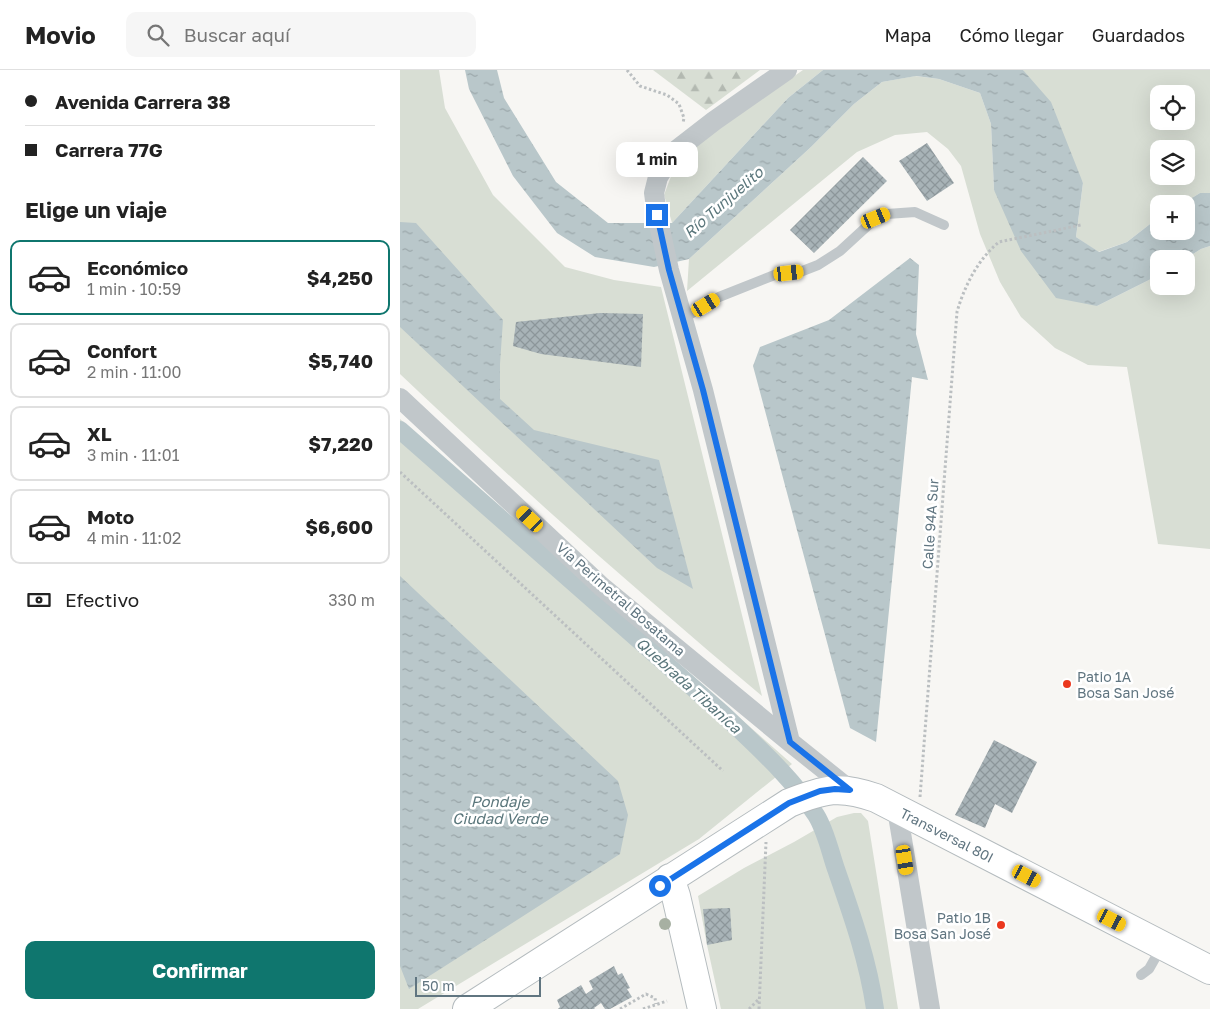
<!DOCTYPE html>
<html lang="es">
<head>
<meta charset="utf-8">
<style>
  body { margin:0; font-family:"Golos Text",sans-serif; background:#f6f6f6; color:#222; height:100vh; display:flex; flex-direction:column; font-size:19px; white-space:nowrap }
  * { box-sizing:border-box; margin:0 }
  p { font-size:16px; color:#767676 }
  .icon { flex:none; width:28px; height:28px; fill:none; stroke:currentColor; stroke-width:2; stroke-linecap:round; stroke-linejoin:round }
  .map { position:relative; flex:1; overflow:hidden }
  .panel { display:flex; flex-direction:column; background:#fff; width:400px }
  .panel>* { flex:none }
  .hud { display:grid; align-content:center; height:110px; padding:0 25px; background:#fff }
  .fabs { position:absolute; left:750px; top:15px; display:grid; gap:10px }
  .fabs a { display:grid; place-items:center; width:45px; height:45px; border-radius:10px; background:#fff; box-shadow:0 5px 20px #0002; font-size:25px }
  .scale { position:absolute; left:15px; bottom:12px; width:126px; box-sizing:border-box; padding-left:5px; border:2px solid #607580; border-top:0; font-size:14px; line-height:18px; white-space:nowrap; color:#607580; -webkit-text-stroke:4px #fff; paint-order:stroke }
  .end { position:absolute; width:22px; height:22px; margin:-11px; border:6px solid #1a73e8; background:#fff; box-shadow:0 0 0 2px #fff }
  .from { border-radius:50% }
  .bubble { position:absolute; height:35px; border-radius:10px; background:#fff; box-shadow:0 5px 20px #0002; font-size:16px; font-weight:700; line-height:35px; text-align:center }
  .car { position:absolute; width:15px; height:30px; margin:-15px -8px; border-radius:6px; box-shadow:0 0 4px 1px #0007; background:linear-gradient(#f5c518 24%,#345 0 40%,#f5c518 0 76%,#345 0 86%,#f5c518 0) }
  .hud b { display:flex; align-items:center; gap:18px; height:48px; font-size:19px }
  .hud b+b { border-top:1px solid #e0e0e0 }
  .hud i { width:12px; height:12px; background:#222 }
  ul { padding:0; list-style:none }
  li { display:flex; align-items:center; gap:15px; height:75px; margin:0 10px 8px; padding:0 15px; border:2px solid #e0e0e0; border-radius:10px }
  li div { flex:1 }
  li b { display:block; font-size:19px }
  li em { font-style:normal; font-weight:700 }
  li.current { border-color:#0f766e }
  li>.icon { width:45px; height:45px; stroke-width:1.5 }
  h2 { padding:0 25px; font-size:22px; line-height:60px }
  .pay { display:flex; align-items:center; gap:12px; height:55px; padding:0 25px; font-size:19px }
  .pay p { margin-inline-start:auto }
  .cta { display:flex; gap:10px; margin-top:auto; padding:10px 25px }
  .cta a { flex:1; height:58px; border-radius:10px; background:#0f766e; color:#fff; font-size:20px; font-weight:700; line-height:58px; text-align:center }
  header { display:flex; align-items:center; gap:30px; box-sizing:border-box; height:70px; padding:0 25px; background:#fff; border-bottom:1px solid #e0e0e0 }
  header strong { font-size:24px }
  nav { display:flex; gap:28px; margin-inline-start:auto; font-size:18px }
  .search { width:350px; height:45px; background:#f6f6f6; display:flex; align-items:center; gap:12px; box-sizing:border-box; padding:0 18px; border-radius:10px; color:#767676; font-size:19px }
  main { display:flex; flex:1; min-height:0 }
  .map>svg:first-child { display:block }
  .green { fill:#d8ded4; fill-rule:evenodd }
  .forest { fill:url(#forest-firs) }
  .water { fill:url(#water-ripples) }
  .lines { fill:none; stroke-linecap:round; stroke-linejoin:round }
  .canal { stroke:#b9c7ca; stroke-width:18 }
  .building { fill:url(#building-cross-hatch) }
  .secondary-casing { stroke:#b4bbbe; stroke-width:30 }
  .path { stroke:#bbbfc1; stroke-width:3; stroke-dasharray:2.5 2.5; stroke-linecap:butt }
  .service { stroke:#c1c7ca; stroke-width:10 }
  .minor { stroke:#c1c7ca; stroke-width:20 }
  .secondary { stroke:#fff; stroke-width:28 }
  .tree { fill:#a7b0a2 }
  .route { stroke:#1a73e8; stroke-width:6 }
  .poi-dot { fill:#eb381e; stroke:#fff; stroke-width:2 }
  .labels { text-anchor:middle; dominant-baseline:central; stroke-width:5; stroke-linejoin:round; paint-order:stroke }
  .street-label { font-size:14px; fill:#607580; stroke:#fff }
  .poi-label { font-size:14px; fill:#607580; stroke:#fff; text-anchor:start }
  .water-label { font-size:15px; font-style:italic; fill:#5a767b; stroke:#fff }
</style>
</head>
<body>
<header>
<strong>Movio</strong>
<div class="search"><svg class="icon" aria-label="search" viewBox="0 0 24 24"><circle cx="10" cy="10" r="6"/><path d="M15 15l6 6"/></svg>Buscar aquí</div>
<nav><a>Mapa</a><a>Cómo llegar</a><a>Guardados</a></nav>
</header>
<main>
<section class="panel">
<div class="hud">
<b><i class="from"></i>Avenida Carrera 38</b>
<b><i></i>Carrera 77G</b>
</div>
<h2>Elige un viaje</h2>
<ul>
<li class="current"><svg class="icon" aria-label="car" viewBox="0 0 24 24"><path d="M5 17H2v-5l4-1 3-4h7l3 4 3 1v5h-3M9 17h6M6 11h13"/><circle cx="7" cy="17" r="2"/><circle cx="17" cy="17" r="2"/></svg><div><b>Económico</b><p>1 min · 10:59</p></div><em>$4,250</em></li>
<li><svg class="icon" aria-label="car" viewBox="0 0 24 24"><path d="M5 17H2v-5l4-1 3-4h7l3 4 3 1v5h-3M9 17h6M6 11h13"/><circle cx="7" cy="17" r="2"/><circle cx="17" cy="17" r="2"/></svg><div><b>Confort</b><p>2 min · 11:00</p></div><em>$5,740</em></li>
<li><svg class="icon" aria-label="car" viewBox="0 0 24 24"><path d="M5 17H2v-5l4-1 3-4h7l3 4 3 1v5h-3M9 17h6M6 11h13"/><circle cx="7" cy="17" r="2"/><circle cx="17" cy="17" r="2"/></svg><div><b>XL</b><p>3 min · 11:01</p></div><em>$7,220</em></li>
<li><svg class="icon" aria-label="car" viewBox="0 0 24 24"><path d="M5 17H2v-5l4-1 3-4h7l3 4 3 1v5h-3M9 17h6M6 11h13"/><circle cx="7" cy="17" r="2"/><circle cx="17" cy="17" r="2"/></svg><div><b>Moto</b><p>4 min · 11:02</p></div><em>$6,600</em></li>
</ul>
<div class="pay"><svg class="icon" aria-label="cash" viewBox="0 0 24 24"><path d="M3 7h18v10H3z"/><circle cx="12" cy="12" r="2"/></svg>Efectivo<p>330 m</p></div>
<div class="cta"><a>Confirmar</a></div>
</section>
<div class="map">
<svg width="810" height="939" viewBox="0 0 810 939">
  <defs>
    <pattern id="forest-firs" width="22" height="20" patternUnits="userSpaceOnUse" patternTransform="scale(1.25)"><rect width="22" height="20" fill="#d8ded4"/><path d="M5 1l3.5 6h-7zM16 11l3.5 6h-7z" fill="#b3b9b1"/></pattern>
    <pattern id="water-ripples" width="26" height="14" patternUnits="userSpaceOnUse" patternTransform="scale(1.25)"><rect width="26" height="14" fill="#b9c7ca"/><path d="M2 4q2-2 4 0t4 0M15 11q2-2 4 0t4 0" fill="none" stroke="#9aa6a9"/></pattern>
    <pattern id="building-cross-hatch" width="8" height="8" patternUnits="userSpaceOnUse" patternTransform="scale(1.25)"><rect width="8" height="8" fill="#a8b3b7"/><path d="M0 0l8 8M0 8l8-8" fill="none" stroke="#8c969a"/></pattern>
  </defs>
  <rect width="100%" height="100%" fill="#f7f6f3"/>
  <!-- green -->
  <path class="green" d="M0,0H39L45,38L93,125L165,197L214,210L261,217L362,626C238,522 117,415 0,304Z
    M403,0H423L388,28L272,153L264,125L276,93L310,65Z
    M623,0H810V123H800L782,134H759V147L727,172L698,182L676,167L683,113ZM759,24H786V51H759ZM759,79H786V106H759Z
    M515,6L539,9L580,23L591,54L594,120L697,236L759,205V216H786L785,189L801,179L810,176V479L758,474L727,297L688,295L655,278L621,247L600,212L580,164L561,96L548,79L527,62L495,65L457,82L287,221L289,189L411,77L454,34L482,12Z
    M0,349L392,694L299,769L18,939H0Z
    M454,743H461L468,751L498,939H321L307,875L298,826L344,798L394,772L437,747Z"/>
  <!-- forest -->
  <path class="forest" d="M253,0H360L306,40Z"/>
  <!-- water -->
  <path class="water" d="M65,0H97L104,28L156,112L208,153H272L388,28L423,0H623L651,32L683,113L676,167L699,182L727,172L759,147V161H786V134H782L800,123H810V176L801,179L785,189H759V205L697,236L656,228L621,181L594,120L591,54L580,23L539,9L516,6L482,12L454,34L411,77L289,189L254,197L195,187L157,163L113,106L69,19Z
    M0,152L16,153L103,250L100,294V329L134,360L259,390L293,519L257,498L0,257Z
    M510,188L519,195L516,264L528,310L512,307L476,672L450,658L353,296L360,277L429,250Z
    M0,506L218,711L228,745L220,784L9,919L0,896Z"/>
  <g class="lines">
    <!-- canal -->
    <path class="canal" d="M0,360L323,644C356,676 391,706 416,745C426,761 430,782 436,799C452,845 468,890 475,939"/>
  </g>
  <!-- building -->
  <path class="building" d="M527,73L554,113L527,131L499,91Z
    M463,87L487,111L414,183L390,160Z
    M200,243L243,244L241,297L141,284L113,276L116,252Z
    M594,670L637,692L612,743L595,734L585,758L555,745Z
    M330,838L332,870L307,875L303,839Z
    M214,896L218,905L222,903L230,918L227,919L232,927L210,939H205L201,933L194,938L195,939H158L160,937L157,930L181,915L186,924L193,919L189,911Z"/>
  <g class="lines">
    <!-- secondary casing -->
    <g class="secondary-casing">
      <path id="secondary" d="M270,808L276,826L302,939
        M67,939L389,733C424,719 440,715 476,728L810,900"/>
    </g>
    <!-- path -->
    <path class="path" d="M227,0L240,16L267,25L279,34L284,48L283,53
      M0,402L323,701
      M520,727L557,242C564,217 578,189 599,172L681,155
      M220,939L246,924L255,928L256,934
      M243,939L267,931
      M349,939L359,929
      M359,939L366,772"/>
    <!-- service -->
    <path class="service" d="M284,248L319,227L377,204L400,202L418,195L440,181L476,148L487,144L515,142L544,155
      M741,905L749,899L762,876"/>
    <!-- minor -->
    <path class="minor" d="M387,0L314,51L274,82L258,107L254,123L257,145L269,200L303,320L390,672
      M0,328L202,517L390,672L450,720
      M497,739L530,939"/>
    <!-- secondary -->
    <use href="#secondary" class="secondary"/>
  </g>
  <!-- trees -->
  <circle class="tree" cx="265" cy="854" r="6"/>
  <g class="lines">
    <!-- route -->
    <path class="route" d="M257,145L269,200L303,320L390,672L450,720L435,719L420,721L389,733L260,816"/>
  </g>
  <!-- markers -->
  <g class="poi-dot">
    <circle cx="667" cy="614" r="5"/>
    <circle cx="601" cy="855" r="5"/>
  </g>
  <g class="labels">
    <!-- street labels -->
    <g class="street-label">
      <text transform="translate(530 454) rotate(-86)">Calle 94A Sur</text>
      <text transform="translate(221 529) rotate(41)">Vía Perimetral Bosatama</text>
      <text transform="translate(547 765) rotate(27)">Transversal 80I</text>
    </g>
    <!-- poi labels -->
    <g class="poi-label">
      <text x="677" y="606">Patio 1A<tspan x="677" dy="16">Bosa San José</tspan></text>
      <text x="591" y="847" text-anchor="end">Patio 1B<tspan x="591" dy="16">Bosa San José</tspan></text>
    </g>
    <!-- water labels -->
    <g class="water-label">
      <text transform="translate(323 132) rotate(-41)">Río Tunjuelito</text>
      <text transform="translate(289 615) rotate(42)">Quebrada Tibaníca</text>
      <text x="100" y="731">Pondaje<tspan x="100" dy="17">Ciudad Verde</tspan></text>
    </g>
  </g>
</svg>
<div class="fabs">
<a><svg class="icon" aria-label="locate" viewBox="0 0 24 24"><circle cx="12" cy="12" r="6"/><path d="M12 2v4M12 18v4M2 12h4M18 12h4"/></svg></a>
<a><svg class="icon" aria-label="layers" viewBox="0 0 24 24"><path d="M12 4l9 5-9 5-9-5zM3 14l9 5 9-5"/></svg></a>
<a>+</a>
<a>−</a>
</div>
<div class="scale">50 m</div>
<i class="end from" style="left:260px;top:816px"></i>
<i class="end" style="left:257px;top:145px"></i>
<div class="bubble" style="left:216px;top:72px;width:82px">1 min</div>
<i class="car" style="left:476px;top:148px;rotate:68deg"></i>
<i class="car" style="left:389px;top:203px;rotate:84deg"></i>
<i class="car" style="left:306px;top:235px;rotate:59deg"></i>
<i class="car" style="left:130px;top:449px;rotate:313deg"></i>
<i class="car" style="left:505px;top:790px;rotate:171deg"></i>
<i class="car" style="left:627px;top:806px;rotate:117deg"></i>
<i class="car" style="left:712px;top:850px;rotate:117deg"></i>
</div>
</main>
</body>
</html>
